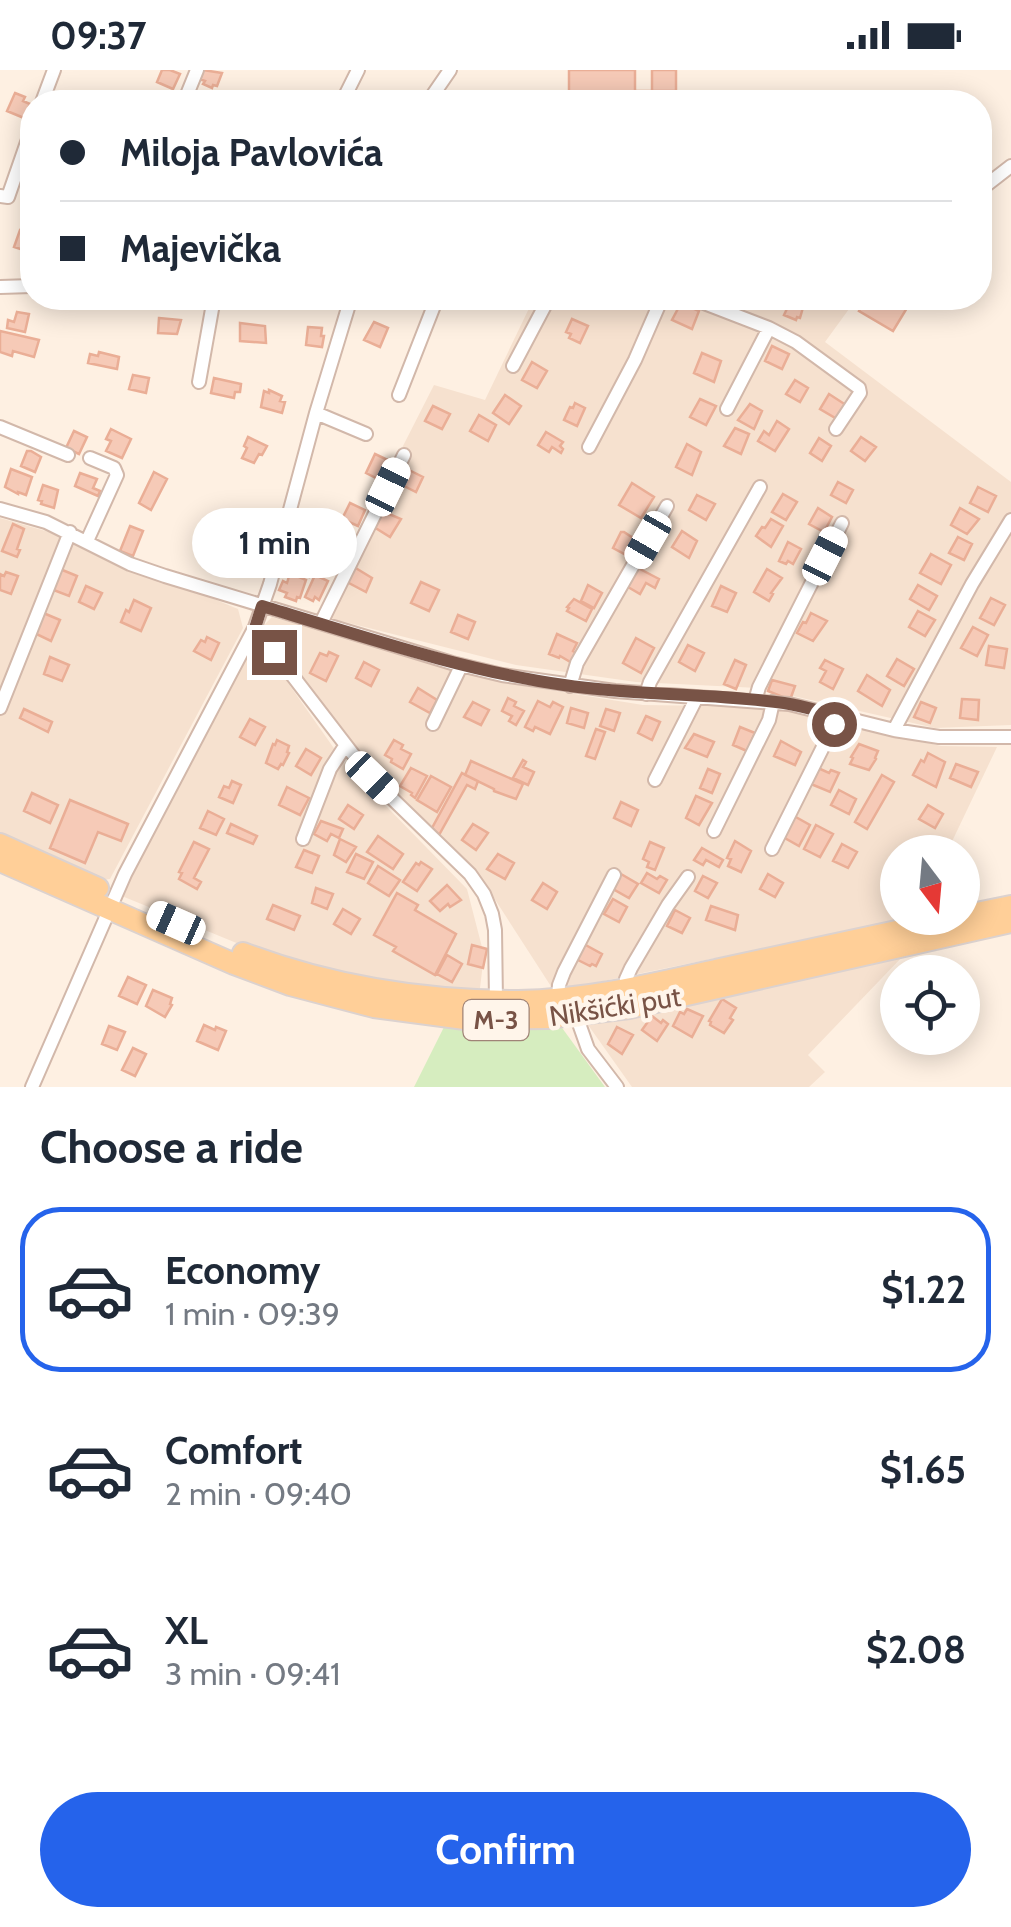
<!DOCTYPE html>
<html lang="en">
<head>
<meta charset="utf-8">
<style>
  body { margin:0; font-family:Cabin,sans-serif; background:#f6f6f7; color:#1f2937; height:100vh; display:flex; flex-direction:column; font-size:38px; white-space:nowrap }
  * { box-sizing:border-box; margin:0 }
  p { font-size:32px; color:#747a83 }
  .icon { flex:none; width:55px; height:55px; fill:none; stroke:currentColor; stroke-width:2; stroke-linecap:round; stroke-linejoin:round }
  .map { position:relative; height:1017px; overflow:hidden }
  .drawer { display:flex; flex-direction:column; background:#fff; flex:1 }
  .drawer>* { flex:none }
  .top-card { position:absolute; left:20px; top:20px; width:972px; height:220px; border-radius:40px; box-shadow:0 5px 25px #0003; display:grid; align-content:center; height:220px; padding:0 40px; background:#fff }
  .needle { width:65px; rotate:164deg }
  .buttons { position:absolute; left:880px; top:765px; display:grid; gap:20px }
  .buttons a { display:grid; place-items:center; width:100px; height:100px; border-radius:50%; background:#fff; box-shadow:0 5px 25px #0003; font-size:50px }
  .end { position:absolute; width:45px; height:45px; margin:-22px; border:12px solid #785346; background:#fff; box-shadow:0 0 0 5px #fff }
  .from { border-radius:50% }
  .bubble { position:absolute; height:70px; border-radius:35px; background:#fff; box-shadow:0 5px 25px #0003; font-size:32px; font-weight:700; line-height:70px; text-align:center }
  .car { position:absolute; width:30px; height:60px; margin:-30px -15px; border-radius:12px; box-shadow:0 0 8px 2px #0007; background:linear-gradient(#fff 24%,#345 0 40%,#fff 0 76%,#345 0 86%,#fff 0) }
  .top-card b { display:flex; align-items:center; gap:35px; height:95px; font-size:38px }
  .top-card b+b { border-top:2px solid #e0e1e3 }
  .top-card i { width:25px; height:25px; background:#1f2937 }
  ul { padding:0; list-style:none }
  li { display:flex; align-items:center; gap:30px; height:165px; margin:0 20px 15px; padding:0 20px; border:5px solid transparent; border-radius:40px }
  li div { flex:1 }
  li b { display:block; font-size:38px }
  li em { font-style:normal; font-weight:700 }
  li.selected { border-color:#2563eb }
  li>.icon { width:90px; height:90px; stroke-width:1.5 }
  h2 { padding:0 40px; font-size:45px; line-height:120px }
  .button { display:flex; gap:20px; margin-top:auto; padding:20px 40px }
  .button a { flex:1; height:115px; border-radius:60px; background:#2563eb; color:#fff; font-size:40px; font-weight:700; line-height:115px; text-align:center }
  .status { display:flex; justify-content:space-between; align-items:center; height:70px; padding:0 50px; background:#fff; direction:ltr }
  .status svg { height:28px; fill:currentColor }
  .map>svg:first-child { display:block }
  .residential { fill:#f6e1cf }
  .green { fill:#d6edbf }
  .building { fill:#f6cab7; stroke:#eaae96; stroke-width:2.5 }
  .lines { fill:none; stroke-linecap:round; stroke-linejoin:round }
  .street-casing { stroke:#d2b8aa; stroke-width:16 }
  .primary-casing { stroke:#dcd2cf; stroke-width:24 }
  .street { stroke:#fff; stroke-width:12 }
  .primary { stroke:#ffcf98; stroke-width:20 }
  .route { stroke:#785346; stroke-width:12 }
  .labels { text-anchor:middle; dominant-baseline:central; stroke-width:9; stroke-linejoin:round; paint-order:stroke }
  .shield { fill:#fff5ea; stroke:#a08477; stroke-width:2.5 }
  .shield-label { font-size:25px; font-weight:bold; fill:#785346 }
  .street-label { font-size:28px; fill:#785346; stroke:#fff5ea }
</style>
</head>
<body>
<div class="status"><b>09:37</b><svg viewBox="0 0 49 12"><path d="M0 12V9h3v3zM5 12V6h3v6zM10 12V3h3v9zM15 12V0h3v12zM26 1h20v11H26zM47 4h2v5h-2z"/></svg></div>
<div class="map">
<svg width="1011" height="1017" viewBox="0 0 1011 1017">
  <rect width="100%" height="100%" fill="#fef0e2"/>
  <!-- residential -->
  <path class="residential" d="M534,228H734L744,230L745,228H857L825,272L1011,412V655L935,658L758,618L636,612L516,595L317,545L434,315L485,330Z
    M0,448L56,464L238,539L243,558L110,809L94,811L0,770Z
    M272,547L506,613L643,635L774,637L941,676L997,677L947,782H898V848H912L554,921L476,800L351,677L261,558Z
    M255,566L345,694L467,819L484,885L480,918L413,920L305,901L117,824Z
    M904,885L808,985L825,1002L809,1017H632L581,945Z"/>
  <!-- green -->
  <path class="green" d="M552,944L605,1017H414L448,949Z"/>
  <!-- building -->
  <path class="building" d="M162,0H170L180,4L173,19L157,12Z
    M203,0L222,3L217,16L213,15L212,18L203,14L205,11L199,9Z
    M569,0H635V21H676V32H535V29H569Z
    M652,0H676V21H652Z
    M15,23L25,27L23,31L30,34L24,48L7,41Z
    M20,160L32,164L30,182L14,177Z
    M792,228L804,234L800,248L797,247L796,250L784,245Z
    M867,228H913L893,261L859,241Z
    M681,233L699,241L692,259L672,250Z
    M17,242L29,244L25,262L7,258L8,250L14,252Z
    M159,248L181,250L177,264L158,263Z
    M572,249L588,256L580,273L569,268L571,264L566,262Z
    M374,252L388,258L380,277L364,270Z
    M240,253L265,256L266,273L240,271Z
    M308,257L322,258L321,266H324L322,277L306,275Z
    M0,261L39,270L34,287L13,281L12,286L0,282Z
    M772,276L789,284L782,299L765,291Z
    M99,282L119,287L117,299L88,293L90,284L98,286Z
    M702,283L721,291L714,312L694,303Z
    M532,292L547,301L537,318L522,310Z
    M133,305L149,308L146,323L129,319Z
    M214,308L241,314L240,322H235L234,328L211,323Z
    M795,310L808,318L800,332L786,324Z
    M269,320L282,326L280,331L285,332L282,343L261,337L264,321L269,323Z
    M829,324L846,335L837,349L820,339Z
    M505,325L521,336L509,354L493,343Z
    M700,329L716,336L706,355L690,347Z
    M575,333L585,338L577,356L564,350L570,337L573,338Z
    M750,334L762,341L754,359L738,350Z
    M433,336L450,344L442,359L425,351Z
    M479,345L496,355L488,371L470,361Z
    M777,351L789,359L775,381L758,371L764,361L769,365Z
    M735,358L749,364L741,384L724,376Z
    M111,359L131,369L122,388L106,381L111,371L106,369Z
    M74,361L87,367L79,384L66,378Z
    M546,362L563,372L560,376L563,379L561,383L552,377L549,382L538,375Z
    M248,367L267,376L262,385L259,384L254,393L242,388L247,378L244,376Z
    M861,367L876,377L865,391L851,381Z
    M819,368L831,376L822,391L810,383Z
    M687,374L701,382L692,405L676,397Z
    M27,381H31L41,387L35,402L21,396Z
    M375,384L390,391L380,410L366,403Z
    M11,399L32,407L26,425L18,422V424L5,417Z
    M407,399L423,407L416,422L400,414Z
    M154,402L167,409L151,440L139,433Z
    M80,403L97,409L93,418L100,421L98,426L75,416Z
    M838,412L853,420L846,433L831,425Z
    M632,413L654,427L641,448L619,435Z
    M43,415L58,420L54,438L41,434L42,431L38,430Z
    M978,417L996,426L988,442L970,433Z
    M783,424L797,432L786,450L772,442Z
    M697,425L715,434L706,450L689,440Z
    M350,433L365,440L358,456L342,449Z
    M818,438L832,447L824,462L809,454Z
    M960,438L979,449L967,464L951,455Z
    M382,441L401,449L390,467L374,457Z
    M771,449L783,456L771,477L756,466L762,457L765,458Z
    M13,454L24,459L17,479L20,480L17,487L2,481Z
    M130,456L143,461L133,486L120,481Z
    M244,459L263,463V466L265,467L257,488L236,482L239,460L244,461Z
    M682,461L697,471L689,488L672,477Z
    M621,462H624L636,470L628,486L613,478Z
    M958,467L972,474L964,490L949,483Z
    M788,472L801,479L793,494L788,491L786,494L779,491Z
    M330,474L343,481L335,499L321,493Z
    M298,484L316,488L309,507L289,500Z
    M931,484L951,495L941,514L920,503Z
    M354,497L372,508L366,522L347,512Z
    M636,497L659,509L655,518L646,513L640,524L628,517Z
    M60,499L77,506L69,526L51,519Z
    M767,499L782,508L771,523L773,524L769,531L754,522Z
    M6,502L18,506L11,524L0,520V504L4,506Z
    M290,503L306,510L300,528L297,527L296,531L285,527L287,523L279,520L283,511L287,513Z
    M315,505L328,511L319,530L315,527L313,531L305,527Z
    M421,512L439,520L429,541L411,533Z
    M588,515L602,523L594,538L581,531Z
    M918,515L937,526L929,540L910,529Z
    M86,516L102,523L94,539L79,532Z
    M721,516L736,523L727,542L712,536Z
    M991,528L1005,535L994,555L980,548Z
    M574,529L592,539L586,551L567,541L569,538L567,537Z
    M134,530L151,538L141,561L121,552L126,540L129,542Z
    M918,541L935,550L925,566L909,557Z
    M41,542L60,550L51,571L32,562Z
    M811,543L827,551L813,571L797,563L803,552L806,553Z
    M458,545L475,552L468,569L451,562Z
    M973,557L988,565L977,586L961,578Z
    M557,564L577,573L573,581L576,583L572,593L560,586L559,588L549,584Z
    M207,567L219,573L211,590L194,581L201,570L205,572Z
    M636,568L654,578L641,603L623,593Z
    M688,575L704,583L695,601L679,592Z
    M989,576L1007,579L1004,598L986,595Z
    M329,582L338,586L326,611L310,603L320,583L327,586Z
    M50,587L69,595L62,611L44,604Z
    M897,589L914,599L904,616L887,606Z
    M735,590L746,595L736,619L724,614Z
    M825,590L843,599L833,619L820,612L826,601L820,598Z
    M364,592L379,600L371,616L356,608Z
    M867,605L890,620L882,636L858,621Z
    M772,610L795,616L790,630L768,621Z
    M418,618L437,630L430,643L410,632Z
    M508,628L516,632L514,636L524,641L516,655L509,651L512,646L502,641Z
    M962,629L979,630L978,650L960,648Z
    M538,631L550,637L553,632L563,637L550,664L535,657L533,661L525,657Z
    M473,632L489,640L481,655L464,647Z
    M921,632L936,638L930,653L914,647Z
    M571,638L588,643L584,658L567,653Z
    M24,639L52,652L48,662L20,648Z
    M606,639L620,643L614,661L600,656Z
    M646,646L660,652L652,670L638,663Z
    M250,649L265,657L255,675L240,667Z
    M740,657L755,663L747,681L733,675Z
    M596,659L605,662L595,689L586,686Z
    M694,664L714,672L707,687L685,678Z
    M277,670L289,676L287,682L289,683L283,695L281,694L278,699L266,693L273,674L275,675Z
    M394,670L403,675L401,679L411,684L403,699L391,692L392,689L385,685Z
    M781,671L801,682L795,695L774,686Z
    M859,674L878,681L875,688L876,689L869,700L850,694L853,688L851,687Z
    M306,679L321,688L311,705L296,696Z
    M928,683L945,692L936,717L913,705L921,690L924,692Z
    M523,690L526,692L523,697L534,702L528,715L513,708Z
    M471,691L523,714L516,729L494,721V719L465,705Z
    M956,694L978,702L971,717L950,708Z
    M411,698L427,706L415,728L411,725L412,723L400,716Z
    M818,698L829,703L831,700L839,703L830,722L811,714Z
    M708,699L720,704L712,723L700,718Z
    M462,703L478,711L475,719L467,715L439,765L432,758Z
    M882,705L894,712L867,759L855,752Z
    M431,706L451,717L437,742L417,730Z
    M232,711L241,715L233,733L219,727L224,716L229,718Z
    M287,717L309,728L300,745L279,735Z
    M839,720L856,729L849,744L831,735Z
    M32,723L58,735L50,753L24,741Z
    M696,726L712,733L699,755L686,748Z
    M70,730L128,754L121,771L98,762L85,793L50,778Z
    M621,732L638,740L631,756L614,748Z
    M348,735L363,745L354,759L339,749Z
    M928,735L943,744L935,758L919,749Z
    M208,741L224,749L216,765L200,758Z
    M794,746L810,755L799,776L783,767Z
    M321,751L343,759L339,768L331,764L327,771L314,764Z
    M231,754L257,766L253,774L227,763Z
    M473,754L488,763L476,780L462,770Z
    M816,755L833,764L820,787L804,779Z
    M378,766L403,784L393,799L367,782Z
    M340,769L356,777L346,792L334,785Z
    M735,771L751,781L741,802L728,796L731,789L727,788Z
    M194,772L209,779L194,808L201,812L197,819L179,809L182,803L179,802Z
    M650,772L664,778L655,800L647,797L649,792L643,789Z
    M842,774L857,782L848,798L833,791Z
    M702,778L723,790L719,797L706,790L703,795L694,790Z
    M304,780L319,786L312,803L296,797Z
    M356,784L373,792L364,809L347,802Z
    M498,784L514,793L505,809L487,799Z
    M421,792L432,799L417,821L403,812L416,793L419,795Z
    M378,796L400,810L389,826L368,813Z
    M647,803L657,809L660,806L667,810L659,823L641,813Z
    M621,804L638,814L629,828L613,819Z
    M768,804L783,813L775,827L760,819Z
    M703,806L717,813L708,828L695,821Z
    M543,813L557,822L547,839L532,830Z
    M447,815L461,830L450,837L448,834L440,841L430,831Z
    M316,818L333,824L327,839L312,833Z
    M397,823L418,835L415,840L456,864L435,905L393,881L396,877L374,865Z
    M613,829L627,837L619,852L604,844Z
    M273,835L300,846L294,860L267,849Z
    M711,836L738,845L735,860L706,850Z
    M343,839L360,849L351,864L334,854Z
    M675,840L690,848L682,863L667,856Z
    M582,873L602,884L596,896L592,894L590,896L574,888Z
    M472,875L487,879L483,898L468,894Z
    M447,885L462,894L452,912L437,904Z
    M128,907L146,915L137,934L119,926Z
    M153,920L172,928L170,934L172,935L165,947L146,936Z
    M722,929L736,938L730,948L733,950L724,963L710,955L711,952L709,951Z
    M687,939L703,946L692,967L673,956L680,942L684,944Z
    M652,946L661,953L663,950L668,954L657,971L642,960Z
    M204,955L215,960L216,957L226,961L218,980L197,971Z
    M109,956L125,962L117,980L102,974Z
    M617,957L633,965L622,984L608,974Z
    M133,978L146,984L135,1006L122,1000Z"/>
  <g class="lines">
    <!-- street casing -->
    <g class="street-casing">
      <path id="street" d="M42,32L54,0
        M184,32L197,0
        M342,32L358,0
        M428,32L450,0
        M980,120L1011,96
        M0,126L8,127L32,58
        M0,217L32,216
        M691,228L769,258L796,272L859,318L860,323L836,359
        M513,296L549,228
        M199,312L214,228
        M399,325L437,228
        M727,339L769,258
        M316,343L351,228
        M0,357L68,385
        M589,377L635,290L662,228
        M0,439L46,452L130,494L165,506L452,593L502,605L615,621L789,634L894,660L939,667H1011
        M87,471L117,405L114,398L90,388
        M321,553L404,385
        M255,557L372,709L470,804L484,824L492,844L495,860L496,931
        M570,616L577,593L667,436
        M646,624L650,612L760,417
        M755,631L759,617L842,453
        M0,638L70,462
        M433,654L461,596
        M894,660L972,514L1011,450
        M655,710L697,627
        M714,761L769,650L773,632
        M303,769L330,699L345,676
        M772,779L829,665L836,645
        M943,782L945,777
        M625,919L626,909L631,898L668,835L688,807
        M558,927L559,915L564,902L614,805
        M576,945L588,979L617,1017
        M32,1017L125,804L255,557L270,514L316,343L366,364"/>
    </g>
    <!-- primary casing -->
    <g class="primary-casing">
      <path id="primary" d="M0,774L98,818
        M0,791L234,894L290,915L374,937L465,949L547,948L629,938L1011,852
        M962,846L1011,836
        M243,883C330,916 424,931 518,931C586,930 653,914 720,899C799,882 878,865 957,848"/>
    </g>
    <!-- street -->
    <use href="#street" class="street"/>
    <!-- primary -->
    <use href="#primary" class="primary"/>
  </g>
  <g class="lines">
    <!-- route -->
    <path class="route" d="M274,582L255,558L262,536C362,566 460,600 564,615C637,626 712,623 784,633C802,636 819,641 836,645L834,654"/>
  </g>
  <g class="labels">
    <!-- shield labels -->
    <rect class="shield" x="463.5" y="930" width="65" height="40" rx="8"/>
    <g class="shield-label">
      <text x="496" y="950">M-3</text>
    </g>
    <!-- street labels -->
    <g class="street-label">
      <text transform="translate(615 936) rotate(-9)">Nikšićki put</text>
    </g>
  </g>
</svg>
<div class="buttons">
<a><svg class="needle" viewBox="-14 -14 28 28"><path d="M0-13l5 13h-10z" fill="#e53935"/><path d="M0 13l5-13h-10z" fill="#747a83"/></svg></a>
<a><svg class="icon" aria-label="locate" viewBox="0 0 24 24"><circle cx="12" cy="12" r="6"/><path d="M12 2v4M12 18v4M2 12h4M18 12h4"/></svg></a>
</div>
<i class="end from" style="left:834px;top:654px"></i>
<i class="end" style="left:274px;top:582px"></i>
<div class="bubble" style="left:192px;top:438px;width:165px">1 min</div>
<i class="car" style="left:388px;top:417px;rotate:26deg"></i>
<i class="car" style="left:648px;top:470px;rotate:210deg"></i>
<i class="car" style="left:825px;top:486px;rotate:27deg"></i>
<i class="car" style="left:372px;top:708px;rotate:134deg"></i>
<i class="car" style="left:176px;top:853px;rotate:294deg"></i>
<div class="top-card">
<b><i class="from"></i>Miloja Pavlovića</b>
<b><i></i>Majevička</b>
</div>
</div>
<section class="drawer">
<h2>Choose a ride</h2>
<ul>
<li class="selected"><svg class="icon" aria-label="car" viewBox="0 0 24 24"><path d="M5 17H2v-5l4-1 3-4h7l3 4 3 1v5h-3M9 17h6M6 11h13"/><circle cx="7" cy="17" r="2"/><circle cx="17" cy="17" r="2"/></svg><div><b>Economy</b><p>1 min · 09:39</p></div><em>$1.22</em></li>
<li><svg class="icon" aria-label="car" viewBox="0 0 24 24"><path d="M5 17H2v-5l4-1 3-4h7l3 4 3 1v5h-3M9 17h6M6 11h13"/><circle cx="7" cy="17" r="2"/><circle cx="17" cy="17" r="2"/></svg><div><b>Comfort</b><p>2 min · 09:40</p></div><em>$1.65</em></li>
<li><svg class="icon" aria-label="car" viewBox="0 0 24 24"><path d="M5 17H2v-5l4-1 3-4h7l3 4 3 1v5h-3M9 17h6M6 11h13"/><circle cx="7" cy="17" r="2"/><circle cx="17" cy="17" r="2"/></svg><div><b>XL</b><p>3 min · 09:41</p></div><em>$2.08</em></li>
</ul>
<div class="button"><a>Confirm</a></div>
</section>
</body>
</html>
